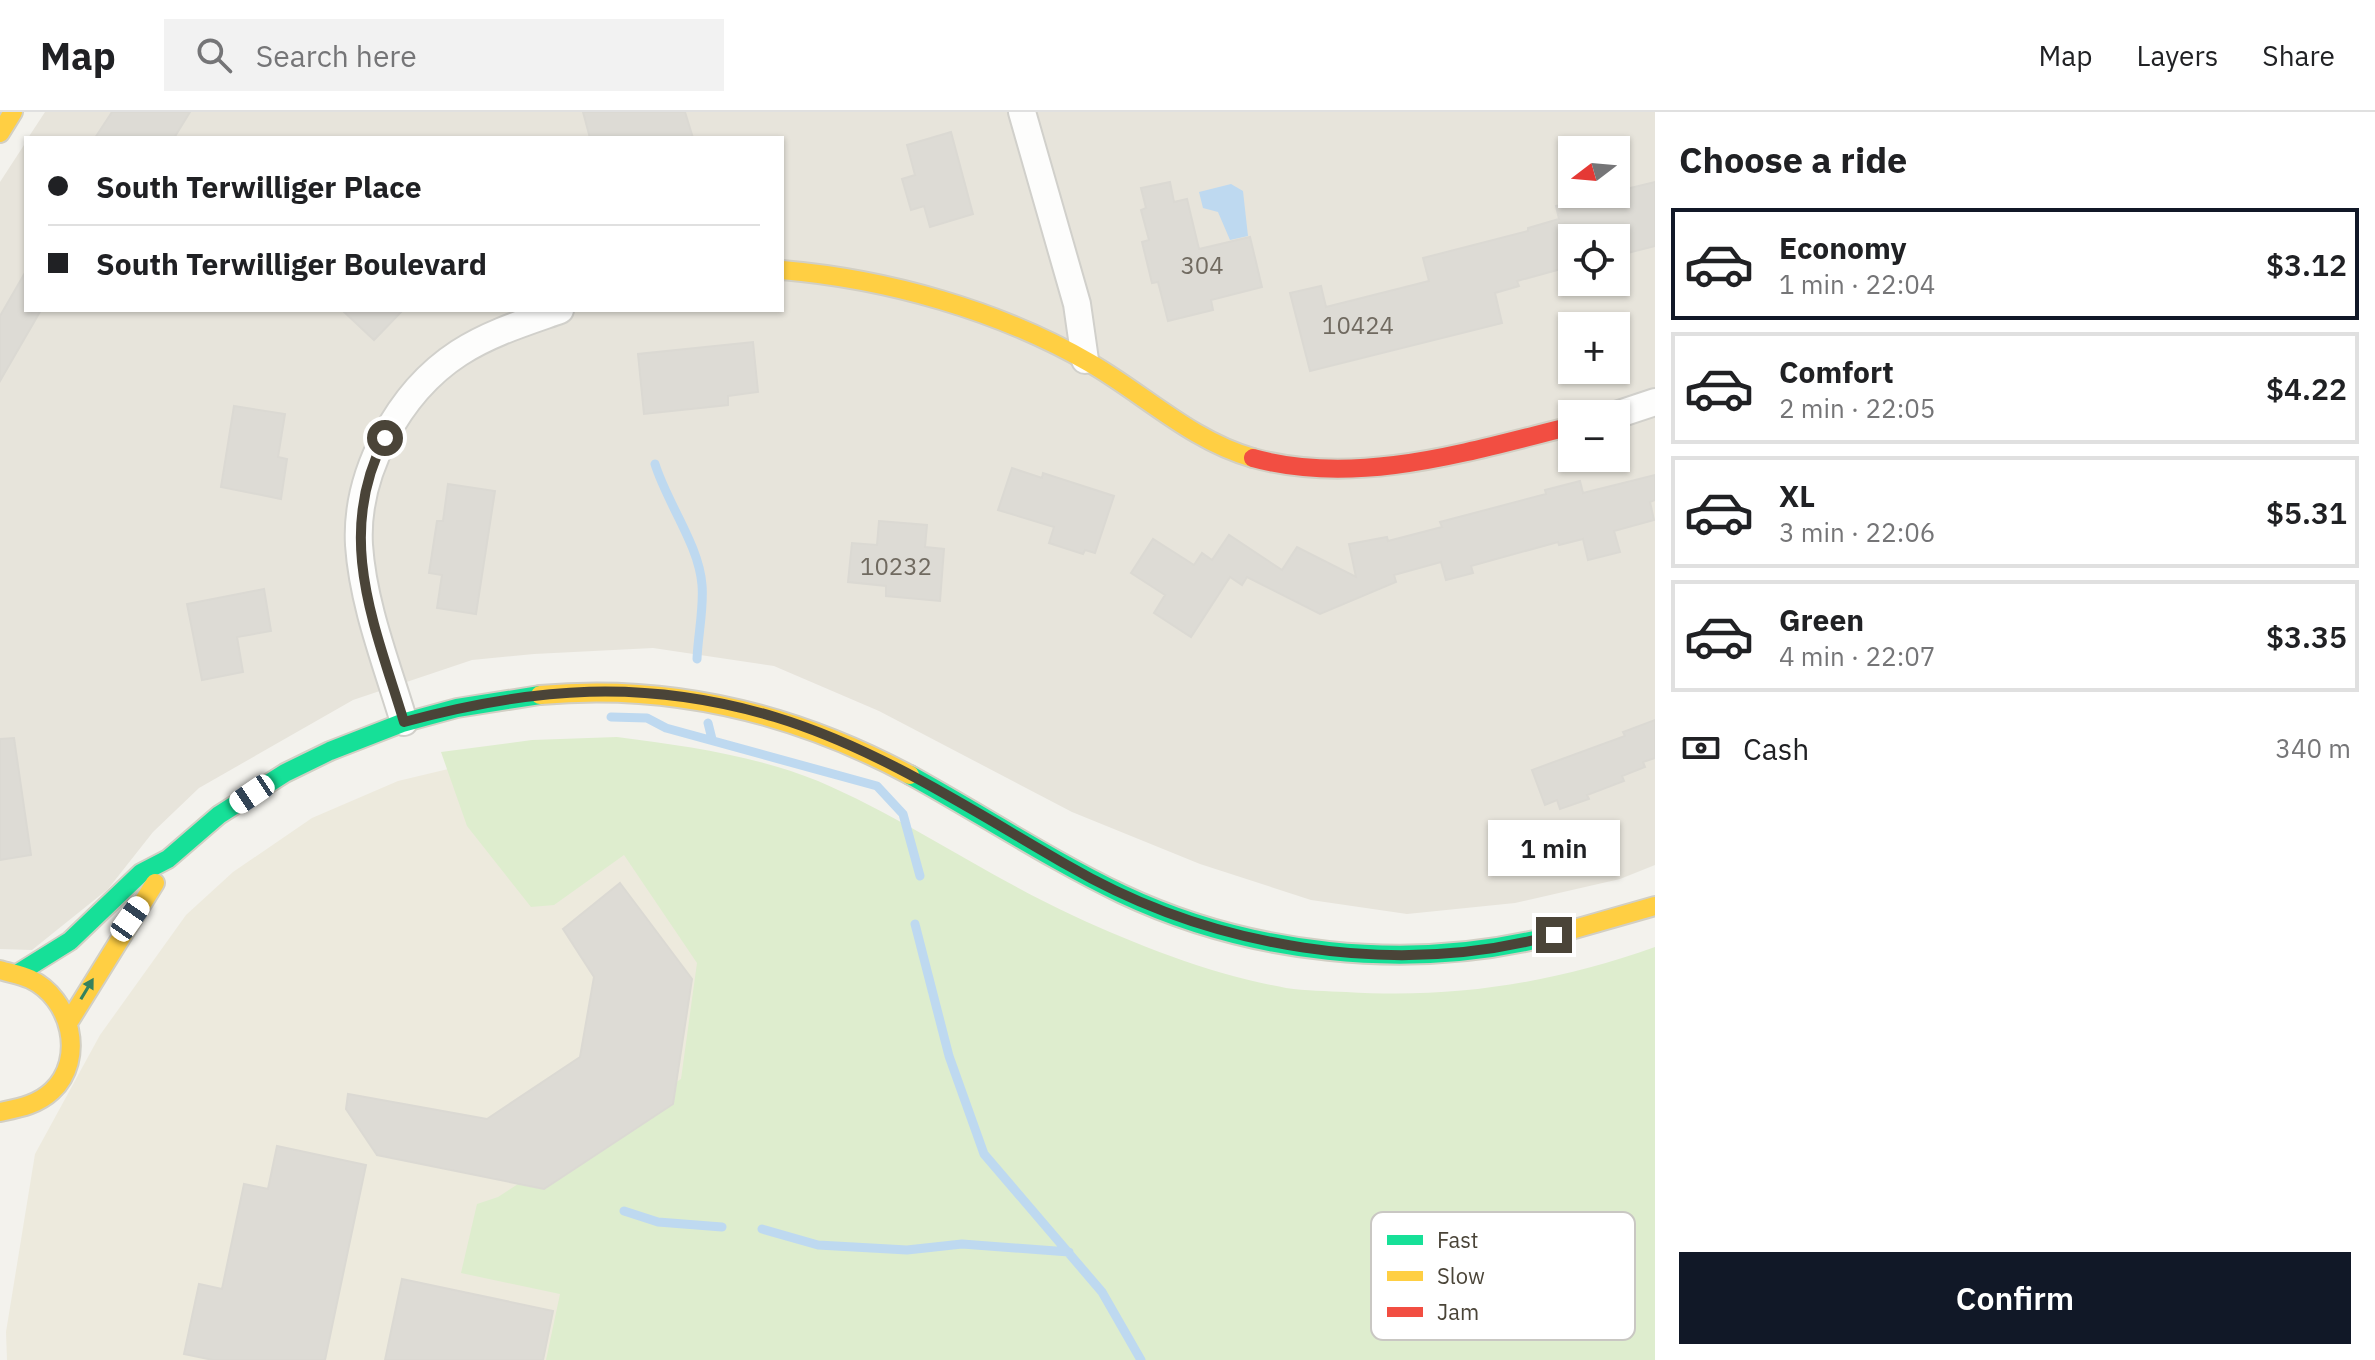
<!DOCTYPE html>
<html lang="en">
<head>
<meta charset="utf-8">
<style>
  body { margin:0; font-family:"IBM Plex Sans",sans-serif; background:#f2f2f2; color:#202124; height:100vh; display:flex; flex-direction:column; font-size:30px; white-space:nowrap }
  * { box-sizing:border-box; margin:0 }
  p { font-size:26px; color:#757577 }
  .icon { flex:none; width:44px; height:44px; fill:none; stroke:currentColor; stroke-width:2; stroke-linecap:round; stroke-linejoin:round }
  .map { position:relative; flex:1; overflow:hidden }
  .details { display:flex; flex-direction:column; background:#fff; width:720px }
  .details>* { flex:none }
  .guide { position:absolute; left:24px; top:24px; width:760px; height:176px; border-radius:0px; box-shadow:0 2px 6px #0004; display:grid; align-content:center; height:176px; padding:0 24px; background:#fff }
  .needle { width:52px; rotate:254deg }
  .fabs { position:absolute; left:1558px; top:24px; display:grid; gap:16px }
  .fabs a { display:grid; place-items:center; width:72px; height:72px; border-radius:0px; background:#fff; box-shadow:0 2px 6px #0004; font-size:40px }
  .end { position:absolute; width:36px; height:36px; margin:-18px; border:10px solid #4a4438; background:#fff; box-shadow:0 0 0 4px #fff }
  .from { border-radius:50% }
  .bubble { position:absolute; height:56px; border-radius:0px; background:#fff; box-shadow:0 2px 6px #0004; font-size:26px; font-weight:600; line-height:56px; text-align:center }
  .car { position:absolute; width:24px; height:48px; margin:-24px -12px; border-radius:10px; box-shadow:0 0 6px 2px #0007; background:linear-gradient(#fff 24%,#345 0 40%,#fff 0 76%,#345 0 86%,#fff 0) }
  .guide b { display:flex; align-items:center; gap:28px; height:76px; font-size:30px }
  .guide b+b { border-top:2px solid #e0e0e0 }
  .guide i { width:20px; height:20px; background:#202124 }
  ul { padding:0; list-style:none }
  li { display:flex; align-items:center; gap:24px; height:112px; margin:0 16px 12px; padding:0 8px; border:4px solid #e0e0e0; border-radius:0px }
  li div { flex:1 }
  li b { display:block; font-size:30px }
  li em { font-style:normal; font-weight:600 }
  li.on { border-color:#111827 }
  li>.icon { width:72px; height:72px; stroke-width:1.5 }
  h2 { padding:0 24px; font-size:36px; line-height:96px }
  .pay { display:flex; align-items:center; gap:20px; height:88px; padding:0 24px; font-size:30px }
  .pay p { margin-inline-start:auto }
  .cta { display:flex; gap:16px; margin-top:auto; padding:16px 24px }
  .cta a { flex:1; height:92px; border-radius:0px; background:#111827; color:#fff; font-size:32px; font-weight:600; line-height:92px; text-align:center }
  header { display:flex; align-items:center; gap:48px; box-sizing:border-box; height:112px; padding:0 40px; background:#fff; border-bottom:2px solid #e0e0e0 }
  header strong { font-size:38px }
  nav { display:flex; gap:44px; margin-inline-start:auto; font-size:28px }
  .search { width:560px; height:72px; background:#f2f2f2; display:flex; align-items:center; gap:20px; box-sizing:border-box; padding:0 28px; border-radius:0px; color:#757577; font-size:30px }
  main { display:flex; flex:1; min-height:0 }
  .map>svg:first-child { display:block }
  .residential { fill:#e7e4db; fill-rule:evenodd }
  .education { fill:#edeadd }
  .green { fill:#deedce }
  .water { fill:#bed9f0 }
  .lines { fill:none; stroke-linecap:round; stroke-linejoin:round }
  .stream { stroke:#bed9f0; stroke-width:9 }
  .building { fill:#dddbd5; stroke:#dbd9d3; stroke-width:2 }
  .street-casing { stroke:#d1d0cb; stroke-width:30 }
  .fast-casing { stroke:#d2cfc4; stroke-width:22 }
  .slow-casing { stroke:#d2cfc4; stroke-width:22 }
  .jam-casing { stroke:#d2cfc4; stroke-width:22 }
  .street { stroke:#fdfdfc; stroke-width:26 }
  .fast { stroke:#16e098; stroke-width:18 }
  .slow { stroke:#ffcf43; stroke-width:18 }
  .jam { stroke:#f24e42; stroke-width:18 }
  .oneway { fill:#35825e }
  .route { stroke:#4a4438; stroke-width:10 }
  .labels { text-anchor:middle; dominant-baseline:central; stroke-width:7; stroke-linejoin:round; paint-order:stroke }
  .number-label { font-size:24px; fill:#706a60 }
  .key { fill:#fff; stroke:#c9c7c3; stroke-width:2 }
  .key-label { font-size:22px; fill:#4a4438 }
</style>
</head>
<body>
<header>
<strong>Map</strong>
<div class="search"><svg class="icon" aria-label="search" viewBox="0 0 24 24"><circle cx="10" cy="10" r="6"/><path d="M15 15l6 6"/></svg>Search here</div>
<nav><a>Map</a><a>Layers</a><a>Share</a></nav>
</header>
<main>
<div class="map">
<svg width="1655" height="1248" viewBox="0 0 1655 1248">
  <rect width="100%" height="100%" fill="#f3f2ed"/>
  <!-- residential -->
  <path class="residential" d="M45,0H1655V753L1620,767L1515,791L1407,802L1311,788L1200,752L1072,700L879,599L774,554L653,536L534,542L472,548L353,588L199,676L153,720L108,777L32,838L0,837V70L26,30V198H782V26H28ZM1572,38H1616V82H1572ZM1572,126H1616V170H1572ZM1572,214H1616V258H1572ZM1572,302H1616V346H1572Z"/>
  <!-- education -->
  <path class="education" d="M532,637L738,650L664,1248H7L6,1220L35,1042L100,923L186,803L233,760L312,706L398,669Z"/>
  <!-- green -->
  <path class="green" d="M617,625C686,634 753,643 818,669C907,707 987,764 1074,804C1141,835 1214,863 1286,876C1306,879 1327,879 1346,880C1455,887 1553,871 1655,835V1248H546L560,1182L461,1161L477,1092L498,1085L681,967L697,851L624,743L554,793L531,795L467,714L441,640L532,628Z"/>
  <!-- water -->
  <path class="water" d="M1231,72L1243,79L1248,124L1230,128L1218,100L1203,96L1199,80Z"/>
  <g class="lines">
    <!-- stream -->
    <path class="stream" d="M655,352C667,391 699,433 702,473C704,496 698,523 697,547
      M611,605L647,606L666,616L877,674L903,702L920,764
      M708,611L712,627
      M915,812L949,944L984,1042L1102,1180L1141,1248
      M624,1099L658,1110L722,1115
      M762,1117L818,1133L907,1138L962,1132L1069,1140"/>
  </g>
  <!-- building -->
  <path class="building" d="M112,0H190L174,26H95Z
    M583,0H685L693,26H590Z
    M951,20L973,102L930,115L924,94L911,98L902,67L915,63L907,33Z
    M1170,70L1174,90L1187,87L1199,137L1250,125L1262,175L1211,188L1213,198L1168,209L1158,170L1152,171L1142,130L1149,128L1141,98L1146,96L1141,76Z
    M1655,70V134L1616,144V126H1572V154L1517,169L1519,174L1495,181L1502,211L1310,259L1290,181L1321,174L1326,195L1429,169L1423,146L1528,119V116L1559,107L1556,94Z
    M26,159V198H41L0,269V204Z
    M342,198H403L374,228Z
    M753,230L758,280L728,284V293L644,302L638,242Z
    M234,294L285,302L278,345L287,347L281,387L221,375Z
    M1012,356L1042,366L1043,361L1114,384L1095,441L1085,438L1083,442L1049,431L1054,415L998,398Z
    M1655,363V388L1650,390L1654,408L1614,419L1620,440L1588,448L1583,427L1559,433L1558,430L1471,454L1473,461L1446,468L1441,450L1394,463L1396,470L1320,502L1247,465L1242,473L1230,465L1191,525L1154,501L1165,483L1131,461L1153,427L1194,453L1202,441L1212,448L1229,423L1282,458L1297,435L1356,465L1349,432L1387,425L1388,429L1442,415L1440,410L1546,382L1545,378L1580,369L1583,381Z
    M448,372L495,379L476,502L437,496L442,463L429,461L437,409H443Z
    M879,409L927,413L925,435L944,437L940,489L886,484V474L848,470L852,431L877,433Z
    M264,477L271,519L237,525L243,560L202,568L187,492Z
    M1655,608V646L1643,650L1645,655L1622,664L1624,669L1587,683L1589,687L1560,697L1557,688L1545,693L1532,658L1625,624L1623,620Z
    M14,626L31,743L0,748V627Z
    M620,771L692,867L673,992L544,1077L377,1043L346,997L348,982L487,1007L580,945L594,865L563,817Z
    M277,1034L366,1053L325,1248H213L184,1242L199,1172L222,1177L244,1072L268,1077Z
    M402,1167L553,1199L543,1248H385Z"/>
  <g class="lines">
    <!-- street casing -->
    <g class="street-casing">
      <path id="street" d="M1022,0L1077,192L1085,248
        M1616,303L1655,290
        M404,610C387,553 363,493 359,433C355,361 399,280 459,241C490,221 526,210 560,198"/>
    </g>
    <!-- fast casing -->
    <g class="fast-casing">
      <path id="fast" d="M910,663C981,702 1049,747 1122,782C1249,842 1405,859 1543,826
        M17,862L70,829L141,761L168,747L219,703L285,661L330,639L402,611L457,596L540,583"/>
    </g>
    <!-- slow casing -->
    <g class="slow-casing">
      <path id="slow" d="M0,21L13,0
        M782,158C887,167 998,198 1090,251C1144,282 1192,329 1253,346
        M540,583C671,571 794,601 910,663
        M1543,826L1655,794
        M0,858C10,861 21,863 30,867C71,886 86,947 52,979C37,993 19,996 0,1000
        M70,908L155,771"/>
    </g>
    <!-- jam casing -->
    <g class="jam-casing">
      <path id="jam" d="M1253,346C1358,375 1470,339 1572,314"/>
    </g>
    <!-- street -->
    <use href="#street" class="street"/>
    <!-- fast -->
    <use href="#fast" class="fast"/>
    <!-- slow -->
    <use href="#slow" class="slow"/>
    <!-- jam -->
    <use href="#jam" class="jam"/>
  </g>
  <!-- one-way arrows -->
  <defs><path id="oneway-solid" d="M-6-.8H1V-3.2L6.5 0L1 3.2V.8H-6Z" transform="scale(2)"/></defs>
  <use class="oneway" href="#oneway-solid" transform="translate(87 877) rotate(-59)"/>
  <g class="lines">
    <!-- route -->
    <path class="route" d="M385,326C334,424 375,514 404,610C534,575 644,566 775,605C880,637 973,699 1067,753C1209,836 1394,867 1554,823"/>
  </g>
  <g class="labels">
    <!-- number labels -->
    <g class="number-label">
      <text x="1202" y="153">304</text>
      <text x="1358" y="213">10424</text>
      <text x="896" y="454">10232</text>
    </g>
  </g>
  <!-- legend -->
  <rect x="1371" y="1100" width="264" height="128" rx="12" class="key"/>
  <rect x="1387" y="1123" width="36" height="10" fill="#16e098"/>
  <rect x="1387" y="1159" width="36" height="10" fill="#ffcf43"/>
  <rect x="1387" y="1195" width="36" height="10" fill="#f24e42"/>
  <g class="key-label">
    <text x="1437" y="1136">Fast</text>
    <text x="1437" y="1172">Slow</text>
    <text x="1437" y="1208">Jam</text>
  </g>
</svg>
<div class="fabs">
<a><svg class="needle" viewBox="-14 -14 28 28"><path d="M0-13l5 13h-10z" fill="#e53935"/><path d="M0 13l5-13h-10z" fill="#757577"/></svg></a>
<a><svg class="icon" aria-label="locate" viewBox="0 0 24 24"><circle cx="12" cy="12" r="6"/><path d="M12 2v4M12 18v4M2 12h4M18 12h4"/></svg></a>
<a>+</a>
<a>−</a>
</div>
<i class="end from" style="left:385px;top:326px"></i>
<i class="end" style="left:1554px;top:823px"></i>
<div class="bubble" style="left:1488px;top:708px;width:132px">1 min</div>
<i class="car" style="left:252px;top:682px;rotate:236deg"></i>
<i class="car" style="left:130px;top:807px;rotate:35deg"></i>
<div class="guide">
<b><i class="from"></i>South Terwilliger Place</b>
<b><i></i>South Terwilliger Boulevard</b>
</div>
</div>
<section class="details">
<h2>Choose a ride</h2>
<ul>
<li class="on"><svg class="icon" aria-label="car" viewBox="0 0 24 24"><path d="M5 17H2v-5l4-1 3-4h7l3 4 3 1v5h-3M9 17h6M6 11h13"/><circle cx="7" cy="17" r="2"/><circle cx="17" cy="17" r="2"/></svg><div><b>Economy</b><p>1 min · 22:04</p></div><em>$3.12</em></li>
<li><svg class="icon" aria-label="car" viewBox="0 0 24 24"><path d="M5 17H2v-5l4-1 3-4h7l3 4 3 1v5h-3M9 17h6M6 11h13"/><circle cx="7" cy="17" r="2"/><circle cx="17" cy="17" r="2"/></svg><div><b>Comfort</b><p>2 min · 22:05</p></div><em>$4.22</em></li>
<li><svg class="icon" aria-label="car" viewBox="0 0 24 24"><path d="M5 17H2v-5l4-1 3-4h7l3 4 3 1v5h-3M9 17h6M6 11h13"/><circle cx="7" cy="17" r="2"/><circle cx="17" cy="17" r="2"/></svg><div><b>XL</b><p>3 min · 22:06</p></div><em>$5.31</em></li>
<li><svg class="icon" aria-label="car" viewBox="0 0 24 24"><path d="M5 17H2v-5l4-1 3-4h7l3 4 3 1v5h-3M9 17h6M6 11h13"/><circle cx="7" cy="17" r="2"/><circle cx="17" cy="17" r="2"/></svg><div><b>Green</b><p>4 min · 22:07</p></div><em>$3.35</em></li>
</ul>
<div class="pay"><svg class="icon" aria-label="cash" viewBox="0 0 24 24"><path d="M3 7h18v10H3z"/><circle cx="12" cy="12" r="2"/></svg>Cash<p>340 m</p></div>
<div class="cta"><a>Confirm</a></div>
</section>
</main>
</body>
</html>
